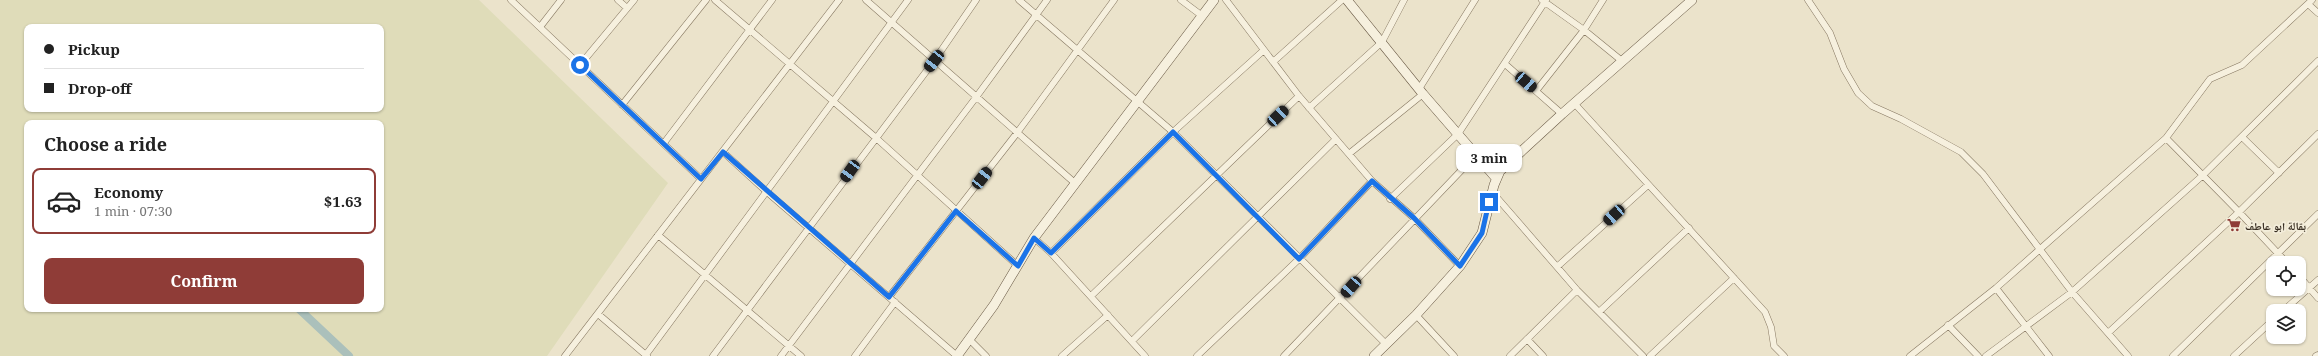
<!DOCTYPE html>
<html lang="en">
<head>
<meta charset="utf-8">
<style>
  body { margin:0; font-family:"Noto Serif","Noto Naskh Arabic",serif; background:#f6f6f6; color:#222; height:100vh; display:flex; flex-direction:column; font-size:15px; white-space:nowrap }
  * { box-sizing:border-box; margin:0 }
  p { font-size:13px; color:#767676 }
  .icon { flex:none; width:22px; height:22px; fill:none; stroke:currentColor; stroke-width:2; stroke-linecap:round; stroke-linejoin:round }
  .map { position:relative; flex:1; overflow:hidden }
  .sheet { position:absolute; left:24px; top:120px; width:360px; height:192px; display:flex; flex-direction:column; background:#fff; border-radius:8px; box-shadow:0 1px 3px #0004 }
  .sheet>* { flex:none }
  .guide { position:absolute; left:24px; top:24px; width:360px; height:88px; border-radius:8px; box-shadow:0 1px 3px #0004; display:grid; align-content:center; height:88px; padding:0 20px; background:#fff }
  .controls { position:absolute; left:2266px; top:256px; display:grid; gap:8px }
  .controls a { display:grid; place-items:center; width:40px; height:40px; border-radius:8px; background:#fff; box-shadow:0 1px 3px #0004; font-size:20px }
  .end { position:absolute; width:18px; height:18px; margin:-9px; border:5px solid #1a73e8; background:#fff; box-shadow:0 0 0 2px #fff }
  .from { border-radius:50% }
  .bubble { position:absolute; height:28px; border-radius:8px; background:#fff; box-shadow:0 1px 3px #0004; font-size:13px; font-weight:700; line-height:28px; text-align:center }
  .car { position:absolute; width:12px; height:24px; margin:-12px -6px; border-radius:5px; box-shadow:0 0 3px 1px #0007; background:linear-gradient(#222 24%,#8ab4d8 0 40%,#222 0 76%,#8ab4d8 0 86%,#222 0) }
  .guide b { display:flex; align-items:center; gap:14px; height:38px; font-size:15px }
  .guide b+b { border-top:1px solid #e0e0e0 }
  .guide i { width:10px; height:10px; background:#222 }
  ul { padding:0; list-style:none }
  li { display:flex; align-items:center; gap:12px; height:66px; margin:0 8px 6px; padding:0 12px; border:2px solid transparent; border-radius:8px }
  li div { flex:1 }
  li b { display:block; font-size:15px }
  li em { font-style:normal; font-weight:700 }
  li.active { border-color:#8f3c37 }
  li>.icon { width:36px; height:36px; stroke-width:1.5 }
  h2 { padding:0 20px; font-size:18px; line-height:48px }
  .button { display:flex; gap:8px; margin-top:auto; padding:8px 20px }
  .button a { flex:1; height:46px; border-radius:8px; background:#8f3c37; color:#fff; font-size:16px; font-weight:700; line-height:46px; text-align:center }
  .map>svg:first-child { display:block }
  .farmland { fill:#dfdcb9; fill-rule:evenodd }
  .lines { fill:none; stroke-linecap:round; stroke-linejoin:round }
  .canal { stroke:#abc0bb; stroke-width:8 }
  .street-casing { stroke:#867761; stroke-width:7 }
  .secondary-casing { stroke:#685844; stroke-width:10 }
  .street { stroke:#f6f0de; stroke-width:6 }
  .secondary { stroke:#f6f0de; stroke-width:9 }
  .route { stroke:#1a73e8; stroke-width:5 }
  .labels { text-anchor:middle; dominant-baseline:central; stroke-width:3.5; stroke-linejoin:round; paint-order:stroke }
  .poi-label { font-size:11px; font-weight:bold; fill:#382e22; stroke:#f3edda; text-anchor:start }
</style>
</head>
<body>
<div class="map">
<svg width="2318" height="356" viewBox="0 0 2318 356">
  <rect width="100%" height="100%" fill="#ebe3cb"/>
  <!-- farmland -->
  <path class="farmland" d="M0,0H479L668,183L547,356H0ZM27,27H381V109H27ZM27,123H381V309H27Z"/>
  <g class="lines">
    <!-- canal -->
    <path class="canal" d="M299,309L349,356"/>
    <!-- street casing -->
    <g class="street-casing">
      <path id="street" d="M511,0L701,179
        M618,0L627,8
        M715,0L875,137L1018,266
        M866,0L1076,184
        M1019,0L1173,132L1386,344
        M1181,0L1201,15
        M1226,0L1299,96L1372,181L1414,218L1460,266
        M1542,0L1584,30L1622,61
        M1808,0L1830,33L1844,69L1858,93L1872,106L1901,119L1961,152L1983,174L2072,292L2128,356
        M2308,4L2318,13
        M540,27L561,0
        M1273,62L1342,0
        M1505,64L1562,114
        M580,65L634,0
        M1419,89L1475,0
        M1536,91L1584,30L1603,0
        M1574,103L1765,312L1771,327L1774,346L1784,356
        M622,105L706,0
        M1309,108L1382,42L1404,0
        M2242,137L2279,173
        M2166,138L2239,212L2287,263
        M664,143L772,0
        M723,152L767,192L957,356
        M1350,153L1423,94
        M1492,192L1577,290L1643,356
        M1390,199L1458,134L1546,0
        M658,235L801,356
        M1034,238L1051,253L1145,356
        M1051,253L1173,132L1264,50
        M1558,266L1648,185
        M2299,276L2318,298
        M1996,288L2049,356
        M1091,296L1299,96
        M889,297L1017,133L1114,0
        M1600,311L1689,228
        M2283,311L2318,280
        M598,314L647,356
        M1416,315L1454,356
        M1948,325L1978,356
        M2108,333L2239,212L2318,134
        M969,339L986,356
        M1527,339L1543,356
        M1132,341L1336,139
        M565,356L839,0
        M645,356L908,0
        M713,356L934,61L976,0
        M781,356L977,96L1047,0
        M855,356L895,302
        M1062,356L1108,315
        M1197,356L1299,259L1372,181
        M1284,356L1476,155
        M1510,356L1577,290
        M1650,356L1734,278
        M1910,356L1996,288L2166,138L2210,79L2242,65L2312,0
        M1986,356L2072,292L2202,176L2318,61
        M2173,356L2318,214
        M2234,356L2273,320
        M2316,356L2318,355"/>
    </g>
    <!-- secondary casing -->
    <g class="secondary-casing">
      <path id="secondary" d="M1347,0L1423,94L1496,178
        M957,356L994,305L1034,238L1214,0
        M1374,356L1416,315L1460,266L1482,233L1494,185L1500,171L1562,114L1692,0"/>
    </g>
    <!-- street -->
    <use href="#street" class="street"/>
    <!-- secondary -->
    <use href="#secondary" class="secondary"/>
  </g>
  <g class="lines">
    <!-- route -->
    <path class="route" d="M580,65L701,179L723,152L889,297L956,211L1018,266L1034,238L1051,253L1173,132L1299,259L1372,181L1414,218L1460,266L1482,233L1489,202"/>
  </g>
  <!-- icons -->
  <defs>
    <g id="supermarket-bare" transform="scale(1.08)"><path d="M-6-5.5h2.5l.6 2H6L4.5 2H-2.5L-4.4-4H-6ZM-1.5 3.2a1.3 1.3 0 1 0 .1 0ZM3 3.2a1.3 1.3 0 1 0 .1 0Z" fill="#8f3c37" stroke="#f3edda" stroke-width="2.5" paint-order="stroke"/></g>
  </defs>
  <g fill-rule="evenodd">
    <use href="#supermarket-bare" x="2234" y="225"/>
  </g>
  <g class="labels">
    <!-- poi labels -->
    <g class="poi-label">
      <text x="2245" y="225">بقالة ابو عاطف</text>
    </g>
  </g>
</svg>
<div class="controls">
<a><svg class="icon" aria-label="locate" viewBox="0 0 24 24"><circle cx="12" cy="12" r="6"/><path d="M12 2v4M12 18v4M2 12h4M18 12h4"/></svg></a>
<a><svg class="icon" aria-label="layers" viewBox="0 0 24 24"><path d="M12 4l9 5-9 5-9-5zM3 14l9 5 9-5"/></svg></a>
</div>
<i class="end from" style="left:580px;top:65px"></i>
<i class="end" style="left:1489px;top:202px"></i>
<div class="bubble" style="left:1456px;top:144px;width:66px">3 min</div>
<i class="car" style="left:934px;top:61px;rotate:218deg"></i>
<i class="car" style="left:1526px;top:82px;rotate:131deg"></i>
<i class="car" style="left:1278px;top:116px;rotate:47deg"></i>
<i class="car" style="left:850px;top:171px;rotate:216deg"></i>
<i class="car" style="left:982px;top:178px;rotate:38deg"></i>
<i class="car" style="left:1614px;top:215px;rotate:228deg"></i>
<i class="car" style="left:1351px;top:287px;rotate:222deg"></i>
<div class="guide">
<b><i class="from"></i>Pickup</b>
<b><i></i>Drop-off</b>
</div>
<section class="sheet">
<h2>Choose a ride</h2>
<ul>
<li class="active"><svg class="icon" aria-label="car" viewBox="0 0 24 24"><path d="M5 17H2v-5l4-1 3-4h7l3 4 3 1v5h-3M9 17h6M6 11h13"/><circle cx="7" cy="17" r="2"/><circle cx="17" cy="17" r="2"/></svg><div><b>Economy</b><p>1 min · 07:30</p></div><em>$1.63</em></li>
</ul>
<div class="button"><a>Confirm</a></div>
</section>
</div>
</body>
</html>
